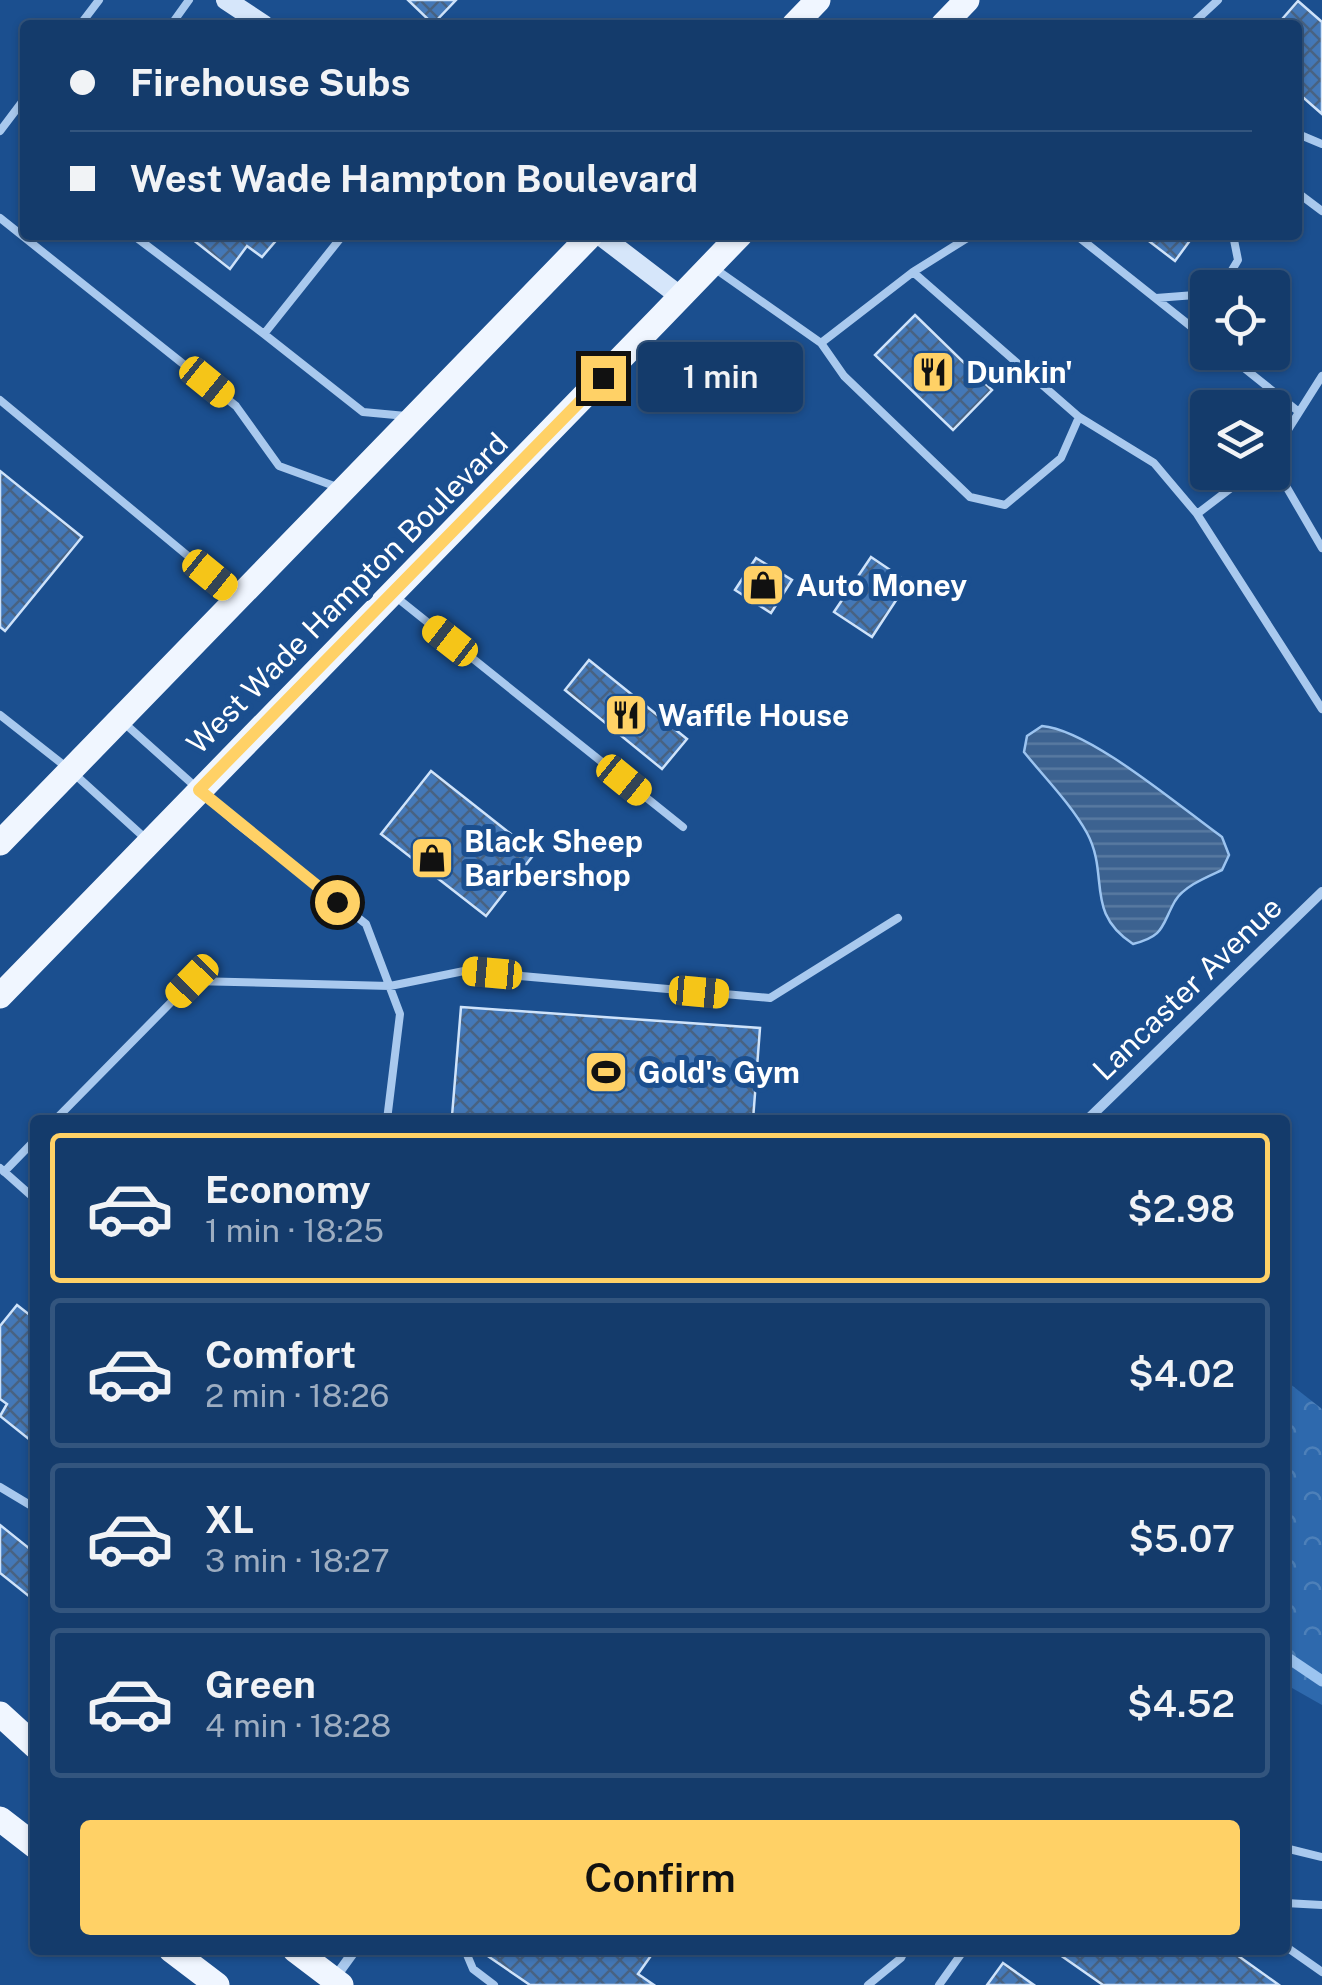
<!DOCTYPE html>
<html lang="en">
<head>
<meta charset="utf-8">
<style>
  body { margin:0; font-family:"Public Sans",sans-serif; background:#214673; color:#f1f3f6; height:100vh; display:flex; flex-direction:column; font-size:38px; white-space:nowrap }
  * { box-sizing:border-box; margin:0 }
  p { font-size:32px; color:#9dadc1 }
  .icon { flex:none; width:55px; height:55px; fill:none; stroke:currentColor; stroke-width:2; stroke-linecap:round; stroke-linejoin:round }
  .map { position:relative; flex:1; overflow:hidden }
  .drawer { position:absolute; left:30px; top:1115px; width:1260px; height:840px; display:flex; flex-direction:column; background:#143b6b; border-radius:10px; box-shadow:0 2px 8px #0004,0 0 0 2px #33557e }
  .drawer>* { flex:none }
  .banner { position:absolute; left:20px; top:20px; width:1282px; height:220px; border-radius:10px; box-shadow:0 2px 8px #0004,0 0 0 2px #33557e; display:grid; align-content:center; height:220px; padding:0 50px; background:#143b6b }
  .tools { position:absolute; left:1190px; top:270px; display:grid; gap:20px }
  .tools a { display:grid; place-items:center; width:100px; height:100px; border-radius:10px; background:#143b6b; box-shadow:0 2px 8px #0004,0 0 0 2px #33557e; font-size:50px }
  .end { position:absolute; width:45px; height:45px; margin:-22px; border:12px solid #ffd166; background:#111; box-shadow:0 0 0 5px #111 }
  .from { border-radius:50% }
  .bubble { position:absolute; height:70px; border-radius:10px; background:#143b6b; box-shadow:0 2px 8px #0004,0 0 0 2px #33557e; font-size:32px; font-weight:600; line-height:70px; text-align:center }
  .car { position:absolute; width:30px; height:60px; margin:-30px -15px; border-radius:12px; box-shadow:0 0 8px 2px #0007; background:linear-gradient(#f5c518 24%,#345 0 40%,#f5c518 0 76%,#345 0 86%,#f5c518 0) }
  .banner b { display:flex; align-items:center; gap:35px; height:95px; font-size:38px }
  .banner b+b { border-top:2px solid #33557e }
  .banner i { width:25px; height:25px; background:#f1f3f6 }
  ul { padding:18px 0 0; list-style:none }
  li { display:flex; align-items:center; gap:30px; height:150px; margin:0 20px 15px; padding:0 30px; border:5px solid #33557e; border-radius:10px }
  li div { flex:1 }
  li b { display:block; font-size:38px }
  li em { font-style:normal; font-weight:600 }
  li.on { border-color:#ffd166 }
  li>.icon { width:90px; height:90px; stroke-width:1.5 }
  .button { display:flex; gap:20px; margin-top:auto; padding:20px 50px }
  .button a { flex:1; height:115px; border-radius:10px; background:#ffd166; color:#111; font-size:40px; font-weight:600; line-height:115px; text-align:center }
  .map>svg:first-child { display:block }
  .forest { fill:url(#forest-crowns) }
  .water { fill:url(#water-rules); stroke:#9cc4f0; stroke-width:2.5 }
  .lines { fill:none; stroke-linecap:round; stroke-linejoin:round }
  .stream { stroke:#9cc4f0; stroke-width:11 }
  .building { fill:url(#building-cross-hatch); stroke:#cfe3fa; stroke-width:2.5 }
  .lane { stroke:#a9c9ee; stroke-width:8 }
  .street { stroke:#a9c9ee; stroke-width:10 }
  .secondary { stroke:#d6e6fa; stroke-width:20 }
  .primary { stroke:#f0f6ff; stroke-width:25 }
  .route { stroke:#ffd166; stroke-width:12 }
  .labels { text-anchor:middle; dominant-baseline:central; stroke-width:10; stroke-linejoin:round; paint-order:stroke }
  .poi-label { font-size:30px; font-weight:bold; fill:#fff; stroke:#1b4f8f; text-anchor:start }
  .street-label { font-size:30px; fill:#fff; stroke:#1b4f8f }
</style>
</head>
<body>
<div class="map">
<svg width="1322" height="1985" viewBox="0 0 1322 1985">
  <defs>
    <pattern id="forest-crowns" width="20" height="18" patternUnits="userSpaceOnUse" patternTransform="scale(2.5)"><rect width="20" height="18" fill="#2e69ad"/><path d="M2 6a3 3 0 1 1 6 0M12 15a3 3 0 1 1 6 0" fill="none" stroke="#4d80b9"/></pattern>
    <pattern id="water-rules" width="6" height="5" patternUnits="userSpaceOnUse" patternTransform="scale(2.5)"><rect width="6" height="5" fill="#3c6290"/><path d="M0 2.5h6" fill="none" stroke="#597aa1"/></pattern>
    <pattern id="building-cross-hatch" width="8" height="8" patternUnits="userSpaceOnUse" patternTransform="scale(2.5)"><rect width="8" height="8" fill="#4478b7"/><path d="M0 0l8 8M0 8l8-8" fill="none" stroke="#486282"/></pattern>
  </defs>
  <rect width="100%" height="100%" fill="#1b4f8f"/>
  <!-- forest -->
  <path class="forest" d="M1285,1380L1322,1409V1705L1285,1684Z"/>
  <!-- water -->
  <path class="water" d="M1042,726C1090,730 1180,807 1222,837L1229,855L1222,870C1207,877 1184,886 1175,901C1161,926 1165,936 1133,944C1084,912 1110,876 1087,833C1071,804 1044,777 1024,752L1027,736Z"/>
  <g class="lines">
    <!-- stream -->
    <path class="stream" d="M1285,1656L1322,1681"/>
  </g>
  <!-- building -->
  <path class="building" d="M408,0H456L433,24Z
    M1298,1L1322,22V114L1298,93V25H1277Z
    M187,235H277L279,237L262,257L247,246L230,269Z
    M1141,235H1194L1175,261Z
    M915,315L992,390L953,430L875,355Z
    M0,471L82,537L5,631L0,627Z
    M871,557L908,582L872,637L834,612Z
    M756,558L792,580L771,613L735,590Z
    M589,660L687,739L662,769L565,690Z
    M431,771L535,853L486,916L381,834Z
    M461,1007L760,1028L753,1120H448L452,1116Z
    M17,1305L35,1319V1444L0,1416L7,1404L0,1399V1326Z
    M0,1525L35,1553V1601L0,1573Z
    M479,1950H655L638,1974L654,1985H530Z
    M1053,1950H1230L1279,1985H1103Z
    M1003,1963L1034,1985H987Z"/>
  <g class="lines">
    <!-- lane -->
    <path class="lane" d="M80,25L99,0
      M171,25L189,0
      M1191,25L1218,0
      M0,131L25,98
      M1298,134L1322,144
      M1298,193L1322,211
      M0,218L236,406L279,466L337,487
      M133,235L264,334
      M343,235L264,334L363,412L406,416
      M1076,235L1208,340
      M714,268L821,343L913,272L972,235
      M913,272L1079,417L1154,463L1197,514L1322,709
      M1216,288L1226,280L1238,260L1233,235
      M1156,298L1208,294
      M821,343L844,376L970,497L1005,505L1061,458L1079,417
      M1224,352L1299,412
      M0,400L235,595
      M1272,455L1322,376
      M1272,462L1322,548
      M1197,514L1252,472
      M396,597L683,827
      M0,715L70,770L146,839
      M123,722L235,822L366,924L400,1014L387,1120
      M55,1120L192,981L390,986L464,971L770,998L898,918
      M0,1168L35,1199
      M4,1172L35,1140
      M0,1487L35,1508
      M1285,1848L1322,1857
      M1285,1903L1322,1905
      M1285,1946L1322,1972
      M465,1950L473,1969L494,1985
      M868,1985L901,1958L905,1950
      M939,1985L964,1950"/>
    <!-- street -->
    <path class="street" d="M1087,1120L1322,892
      M334,1979L355,1950"/>
    <!-- secondary -->
    <path class="secondary" d="M226,0L264,25
      M600,235L681,297"/>
    <!-- primary -->
    <path class="primary" d="M794,25L818,0
      M943,25L967,0
      M0,843L591,235
      M0,996C246,741 495,490 740,235
      M0,1714L35,1746
      M0,1819L35,1846
      M171,1950L217,1985
      M295,1950L341,1985"/>
  </g>
  <g class="lines">
    <!-- route -->
    <path class="route" d="M337,902L199,790L603,378"/>
  </g>
  <!-- icons -->
  <defs>
    <g id="restaurant-square" transform="scale(2.25)"><rect x="-9" y="-9" width="18" height="18" rx="4" fill="#ffd166" stroke="#1b4f8f"/><path d="M-5-6h1v4h1v-4h1v4h1v-4h1v5L-1.5 .5V6h-2V.5L-5-1ZM5-6V6H3V1.5H1.5Q1.5-4 5-6Z" fill="#111"/></g>
    <g id="shop-square" transform="scale(2.25)"><rect x="-9" y="-9" width="18" height="18" rx="4" fill="#ffd166" stroke="#1b4f8f"/><path d="M-5-2.5h2.3a2.7 3.5 0 0 1 5.4 0H5L5.5 6h-11ZM-1.5-2.5h3a1.5 2.3 0 0 0-3 0Z" fill="#111"/></g>
    <g id="stadium-square" transform="scale(2.25)"><rect x="-9" y="-9" width="18" height="18" rx="4" fill="#ffd166" stroke="#1b4f8f"/><path d="M0-5a6.5 5 0 1 0 0 10a6.5 5 0 1 0 0-10ZM-3.5-1.8h7v3.6h-7Z" fill="#111"/></g>
  </defs>
  <g fill-rule="evenodd">
    <use href="#restaurant-square" x="933" y="372"/>
    <use href="#shop-square" x="763" y="585"/>
    <use href="#restaurant-square" x="626" y="715"/>
    <use href="#shop-square" x="432" y="858"/>
    <use href="#stadium-square" x="606" y="1072"/>
  </g>
  <g class="labels">
    <!-- poi labels -->
    <g class="poi-label">
      <text x="966" y="372">Dunkin'</text>
      <text x="796" y="585">Auto Money</text>
      <text x="658" y="715">Waffle House</text>
      <text x="464" y="841">Black Sheep<tspan x="464" dy="34">Barbershop</tspan></text>
      <text x="638" y="1072">Gold's Gym</text>
    </g>
    <!-- street labels -->
    <g class="street-label">
      <text transform="translate(347 593) rotate(-45)">West Wade Hampton Boulevard</text>
      <text transform="translate(1187 988) rotate(-44)">Lancaster Avenue</text>
    </g>
  </g>
</svg>
<div class="tools">
<a><svg class="icon" aria-label="locate" viewBox="0 0 24 24"><circle cx="12" cy="12" r="6"/><path d="M12 2v4M12 18v4M2 12h4M18 12h4"/></svg></a>
<a><svg class="icon" aria-label="layers" viewBox="0 0 24 24"><path d="M12 4l9 5-9 5-9-5zM3 14l9 5 9-5"/></svg></a>
</div>
<i class="end from" style="left:337px;top:902px"></i>
<i class="end" style="left:603px;top:378px"></i>
<div class="bubble" style="left:638px;top:342px;width:165px">1 min</div>
<i class="car" style="left:207px;top:382px;rotate:129deg"></i>
<i class="car" style="left:210px;top:575px;rotate:129deg"></i>
<i class="car" style="left:450px;top:641px;rotate:308deg"></i>
<i class="car" style="left:624px;top:780px;rotate:129deg"></i>
<i class="car" style="left:492px;top:973px;rotate:275deg"></i>
<i class="car" style="left:192px;top:981px;rotate:224deg"></i>
<i class="car" style="left:699px;top:992px;rotate:95deg"></i>
<div class="banner">
<b><i class="from"></i>Firehouse Subs</b>
<b><i></i>West Wade Hampton Boulevard</b>
</div>
<section class="drawer">
<ul>
<li class="on"><svg class="icon" aria-label="car" viewBox="0 0 24 24"><path d="M5 17H2v-5l4-1 3-4h7l3 4 3 1v5h-3M9 17h6M6 11h13"/><circle cx="7" cy="17" r="2"/><circle cx="17" cy="17" r="2"/></svg><div><b>Economy</b><p>1 min · 18:25</p></div><em>$2.98</em></li>
<li><svg class="icon" aria-label="car" viewBox="0 0 24 24"><path d="M5 17H2v-5l4-1 3-4h7l3 4 3 1v5h-3M9 17h6M6 11h13"/><circle cx="7" cy="17" r="2"/><circle cx="17" cy="17" r="2"/></svg><div><b>Comfort</b><p>2 min · 18:26</p></div><em>$4.02</em></li>
<li><svg class="icon" aria-label="car" viewBox="0 0 24 24"><path d="M5 17H2v-5l4-1 3-4h7l3 4 3 1v5h-3M9 17h6M6 11h13"/><circle cx="7" cy="17" r="2"/><circle cx="17" cy="17" r="2"/></svg><div><b>XL</b><p>3 min · 18:27</p></div><em>$5.07</em></li>
<li><svg class="icon" aria-label="car" viewBox="0 0 24 24"><path d="M5 17H2v-5l4-1 3-4h7l3 4 3 1v5h-3M9 17h6M6 11h13"/><circle cx="7" cy="17" r="2"/><circle cx="17" cy="17" r="2"/></svg><div><b>Green</b><p>4 min · 18:28</p></div><em>$4.52</em></li>
</ul>
<div class="button"><a>Confirm</a></div>
</section>
</div>
</body>
</html>
